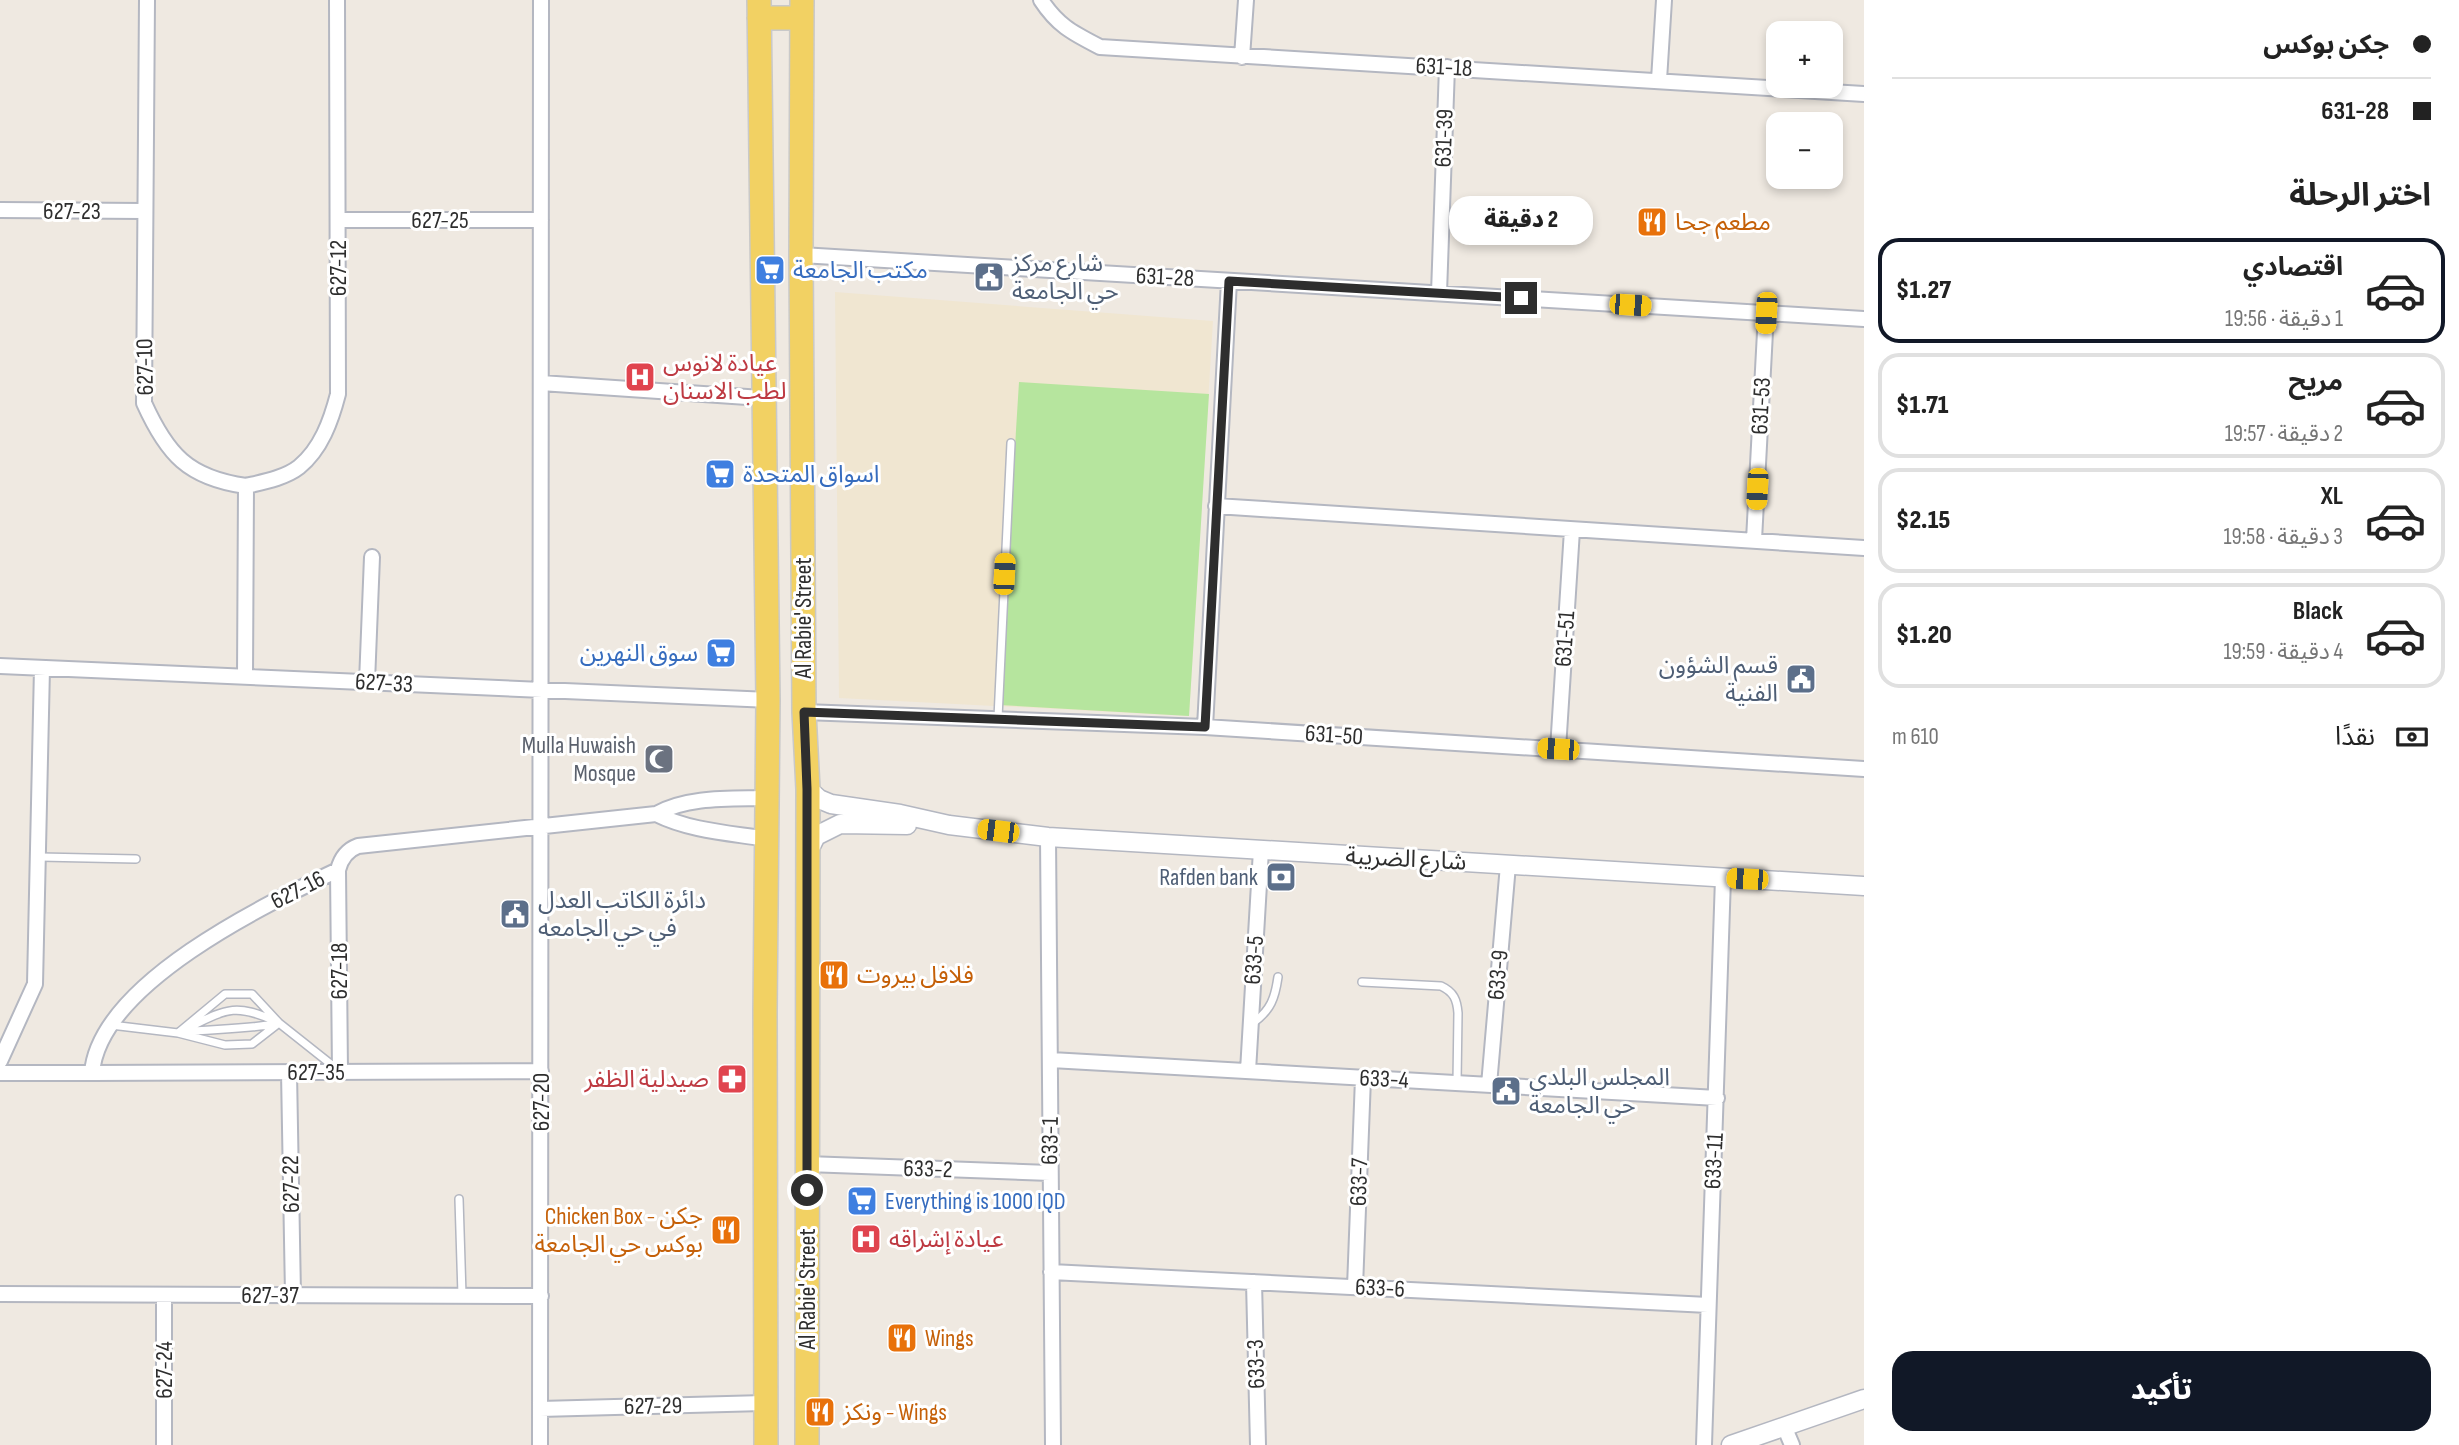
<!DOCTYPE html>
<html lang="ar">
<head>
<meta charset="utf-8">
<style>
  body { margin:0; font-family:"Sofia Sans Condensed","Noto Sans Arabic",sans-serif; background:#f6f6f6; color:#222; direction:rtl; height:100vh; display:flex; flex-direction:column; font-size:26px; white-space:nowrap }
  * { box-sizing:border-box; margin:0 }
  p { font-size:23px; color:#767676 }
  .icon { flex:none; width:38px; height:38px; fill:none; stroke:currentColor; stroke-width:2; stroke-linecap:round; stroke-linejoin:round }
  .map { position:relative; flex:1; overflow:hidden; direction:ltr }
  .details { display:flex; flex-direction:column; background:#fff; width:595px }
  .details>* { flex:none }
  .hud { display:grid; align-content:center; height:154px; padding:0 28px; background:#fff }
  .tools { position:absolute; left:1766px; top:21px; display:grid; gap:14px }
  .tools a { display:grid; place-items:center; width:77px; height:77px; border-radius:14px; background:#fff; box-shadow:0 4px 10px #0003; font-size:35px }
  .end { position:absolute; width:32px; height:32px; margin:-16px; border:9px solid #2e2e2e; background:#fff; box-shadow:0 0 0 4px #fff }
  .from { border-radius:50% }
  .bubble { position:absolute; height:49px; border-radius:21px; background:#fff; box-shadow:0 4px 10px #0003; font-size:23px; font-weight:800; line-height:49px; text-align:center; direction:rtl }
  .car { position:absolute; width:21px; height:42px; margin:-21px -10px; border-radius:9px; box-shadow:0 0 5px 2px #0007; background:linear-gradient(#f5c518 24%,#345 0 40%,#f5c518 0 76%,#345 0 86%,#f5c518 0) }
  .hud b { display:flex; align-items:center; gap:24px; height:66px; font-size:26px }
  .hud b+b { border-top:2px solid #e0e0e0 }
  .hud i { width:18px; height:18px; background:#222 }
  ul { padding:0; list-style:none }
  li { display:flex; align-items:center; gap:21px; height:105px; margin:0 14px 10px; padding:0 14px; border:4px solid #e0e0e0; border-radius:21px }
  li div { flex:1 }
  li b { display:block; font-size:26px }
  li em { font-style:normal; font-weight:800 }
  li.active { border-color:#111827 }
  li>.icon { width:63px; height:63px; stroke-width:1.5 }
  h2 { padding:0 28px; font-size:32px; line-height:84px }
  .pay { display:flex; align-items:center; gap:18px; height:77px; padding:0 28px; font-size:26px }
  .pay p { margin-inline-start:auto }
  .cta { display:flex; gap:14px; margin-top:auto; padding:14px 28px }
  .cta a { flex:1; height:80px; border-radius:21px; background:#111827; color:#fff; font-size:28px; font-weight:800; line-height:80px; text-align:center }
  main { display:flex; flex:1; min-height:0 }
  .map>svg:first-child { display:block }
  .education { fill:#f0e6d1 }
  .green { fill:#b6e59e }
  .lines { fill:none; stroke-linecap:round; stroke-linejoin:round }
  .service-casing { stroke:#b4b7c1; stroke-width:10 }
  .minor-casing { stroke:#b4b7c1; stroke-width:18 }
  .tertiary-casing { stroke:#b4b7c1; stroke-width:21 }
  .primary-casing { stroke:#c9c9c9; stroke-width:26 }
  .service { stroke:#fff; stroke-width:7 }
  .minor { stroke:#fff; stroke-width:14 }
  .tertiary { stroke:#fff; stroke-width:18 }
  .primary { stroke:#f2d163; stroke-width:23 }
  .route { stroke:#2e2e2e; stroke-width:9 }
  .labels { text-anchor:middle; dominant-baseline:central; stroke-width:6; stroke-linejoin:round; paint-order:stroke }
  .street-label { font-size:24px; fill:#2e2e2e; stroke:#fff }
  .food-label { font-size:24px; fill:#c56008; stroke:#fff; text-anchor:start }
  .service-label { font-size:24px; fill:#4e5e75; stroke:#fff; text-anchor:start }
  .shop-label { font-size:24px; fill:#366cbe; stroke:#fff; text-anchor:start }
  .health-label { font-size:24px; fill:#be3a42; stroke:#fff; text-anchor:start }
  .worship-label { font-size:24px; fill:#5b616d; stroke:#fff; text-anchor:end }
</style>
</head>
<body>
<main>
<section class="details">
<div class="hud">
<b><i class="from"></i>جكن بوكس</b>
<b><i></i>631-28</b>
</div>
<h2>اختر الرحلة</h2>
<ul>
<li class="active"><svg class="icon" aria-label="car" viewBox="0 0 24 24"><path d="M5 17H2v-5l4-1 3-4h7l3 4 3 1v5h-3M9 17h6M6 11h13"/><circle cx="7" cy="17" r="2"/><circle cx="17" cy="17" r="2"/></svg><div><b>اقتصادي</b><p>1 دقيقة · 19:56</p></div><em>$1.27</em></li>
<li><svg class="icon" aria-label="car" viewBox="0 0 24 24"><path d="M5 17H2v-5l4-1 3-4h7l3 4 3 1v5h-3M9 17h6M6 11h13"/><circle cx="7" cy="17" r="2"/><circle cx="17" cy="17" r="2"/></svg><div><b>مريح</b><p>2 دقيقة · 19:57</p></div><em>$1.71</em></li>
<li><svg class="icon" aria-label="car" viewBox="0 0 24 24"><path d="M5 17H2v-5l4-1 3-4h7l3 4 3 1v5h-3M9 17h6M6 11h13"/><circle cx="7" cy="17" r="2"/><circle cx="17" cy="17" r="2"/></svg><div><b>XL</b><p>3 دقيقة · 19:58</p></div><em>$2.15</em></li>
<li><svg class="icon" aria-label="car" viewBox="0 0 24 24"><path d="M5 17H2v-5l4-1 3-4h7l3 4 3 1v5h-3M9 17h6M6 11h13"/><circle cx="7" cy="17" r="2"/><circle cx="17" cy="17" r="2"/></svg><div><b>Black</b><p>4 دقيقة · 19:59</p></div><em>$1.20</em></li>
</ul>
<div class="pay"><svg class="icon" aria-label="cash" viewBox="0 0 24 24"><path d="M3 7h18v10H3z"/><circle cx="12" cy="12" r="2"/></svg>نقدًا<p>610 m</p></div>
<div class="cta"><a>تأكيد</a></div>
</section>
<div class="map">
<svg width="1864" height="1445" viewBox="0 0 1864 1445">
  <rect width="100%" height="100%" fill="#efe9e1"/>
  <!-- education -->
  <path class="education" d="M835,292L1213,321L1189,716L839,698Z"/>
  <!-- green -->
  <path class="green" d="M1019,382L1209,394L1189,716L999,705Z"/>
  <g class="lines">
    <!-- service casing -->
    <g class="service-casing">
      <path id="service" d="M998,718L1011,443
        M40,857L136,859
        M1362,982L1441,986C1454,992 1457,1000 1458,1013L1457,1083
        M1253,1023C1271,1010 1275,998 1278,977
        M111,1025L178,1033L225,1045L252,1044L279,1023
        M192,1026C228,1008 237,1004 275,1021
        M183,1032C214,1029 245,1029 275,1024
        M178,1033L225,994H252L279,1023L337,1069
        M459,1199L462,1295"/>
    </g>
    <!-- minor casing -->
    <g class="minor-casing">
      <path id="minor" d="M147,0L144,403C167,454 188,478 246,486L245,677
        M1041,0C1058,26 1073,33 1100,47L1864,94
        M1242,57L1246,0
        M1659,80L1664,0
        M0,210L144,211
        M338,220H541
        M801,255L1864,319
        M1439,293L1447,67
        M541,383L762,398
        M246,486C263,482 285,478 299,467C321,449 331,421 338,394L337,0
        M1216,506L1864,548
        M1754,540L1766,313
        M0,666L768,700
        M367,682L372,557
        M804,712L1205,727L1864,769
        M1205,727L1229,281
        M1558,749L1572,530
        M656,814C690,831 730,833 767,839
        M1048,837L1053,1445
        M338,870L340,1072
        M1051,1060L1717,1098
        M0,1061L35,984L42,668
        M1248,1071L1261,850
        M289,1072L293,1295
        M0,1073H92C99,984 266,904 338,870C341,858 347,850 358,846L656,814C688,796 731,799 766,798
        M92,1073L541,1071
        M1489,1085L1508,865
        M807,1164L1050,1173
        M1051,1272L1708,1305
        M1254,1282L1258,1445
        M1355,1287L1363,1078
        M0,1294L541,1296
        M540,1409L766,1403
        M1784,1426L1792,1445
        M164,1445V1295
        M540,1445L541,0
        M1704,1445L1723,878"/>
    </g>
    <!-- tertiary casing -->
    <g class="tertiary-casing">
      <path id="tertiary" d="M808,789L819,799L831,804L900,814L949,825L1048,837L1864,886
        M808,852L816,836L840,824L907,825
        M1731,1445L1864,1399"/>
    </g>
    <!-- primary casing -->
    <g class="primary-casing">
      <path id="primary" d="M759,0L768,700L765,1011L766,1445
        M802,0L801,255L804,712L808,789L807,1445
        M759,18H802"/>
    </g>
    <!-- service -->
    <use href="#service" class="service"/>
    <!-- minor -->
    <use href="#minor" class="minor"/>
    <!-- tertiary -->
    <use href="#tertiary" class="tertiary"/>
    <!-- primary -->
    <use href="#primary" class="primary"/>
  </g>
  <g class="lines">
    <!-- route -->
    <path class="route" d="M807,1190V789L804,712L1205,727L1229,281L1521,298"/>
  </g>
  <!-- icons -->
  <defs>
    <g id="restaurant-square" transform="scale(1.575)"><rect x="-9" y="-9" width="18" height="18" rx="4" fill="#e8710a" stroke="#fff"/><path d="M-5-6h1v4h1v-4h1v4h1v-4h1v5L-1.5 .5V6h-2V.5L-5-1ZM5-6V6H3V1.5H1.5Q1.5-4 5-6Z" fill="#fff"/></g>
    <g id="supermarket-square" transform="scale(1.575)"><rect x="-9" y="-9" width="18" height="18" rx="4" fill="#3f7fe0" stroke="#fff"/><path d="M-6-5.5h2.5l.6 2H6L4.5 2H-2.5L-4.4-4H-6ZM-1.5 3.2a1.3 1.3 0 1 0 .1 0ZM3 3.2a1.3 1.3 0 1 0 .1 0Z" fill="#fff"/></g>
    <g id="civic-square" transform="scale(1.575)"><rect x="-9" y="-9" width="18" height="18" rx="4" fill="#5c6f8a" stroke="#fff"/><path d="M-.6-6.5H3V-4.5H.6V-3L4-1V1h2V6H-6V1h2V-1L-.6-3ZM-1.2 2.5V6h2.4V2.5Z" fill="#fff"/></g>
    <g id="hospital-square" transform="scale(1.575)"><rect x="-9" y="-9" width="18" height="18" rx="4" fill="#e0444e" stroke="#fff"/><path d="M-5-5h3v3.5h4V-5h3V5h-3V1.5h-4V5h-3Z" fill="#fff"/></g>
    <g id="mosque-square" transform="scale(1.575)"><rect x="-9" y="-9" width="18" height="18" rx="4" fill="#6b7280" stroke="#fff"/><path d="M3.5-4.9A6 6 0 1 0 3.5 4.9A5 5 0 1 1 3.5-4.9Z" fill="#fff"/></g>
    <g id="bank-square" transform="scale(1.575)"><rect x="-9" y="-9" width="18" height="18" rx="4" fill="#5c6f8a" stroke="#fff"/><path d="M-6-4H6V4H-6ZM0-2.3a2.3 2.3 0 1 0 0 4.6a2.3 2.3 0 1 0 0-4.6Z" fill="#fff"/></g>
    <g id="pharmacy-square" transform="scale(1.575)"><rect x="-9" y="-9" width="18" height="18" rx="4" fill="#e0444e" stroke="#fff"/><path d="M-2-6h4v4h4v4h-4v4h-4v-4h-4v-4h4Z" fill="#fff"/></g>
  </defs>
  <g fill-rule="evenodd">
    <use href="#restaurant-square" x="1652" y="222"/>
    <use href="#supermarket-square" x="770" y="270"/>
    <use href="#civic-square" x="989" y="277"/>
    <use href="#hospital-square" x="640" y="377"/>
    <use href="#supermarket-square" x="720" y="474"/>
    <use href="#supermarket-square" x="721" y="653"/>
    <use href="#civic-square" x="1801" y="679"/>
    <use href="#mosque-square" x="659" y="759"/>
    <use href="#bank-square" x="1281" y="877"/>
    <use href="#civic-square" x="515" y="914"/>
    <use href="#restaurant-square" x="834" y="975"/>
    <use href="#pharmacy-square" x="732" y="1079"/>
    <use href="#civic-square" x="1506" y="1091"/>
    <use href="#supermarket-square" x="862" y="1201"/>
    <use href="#restaurant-square" x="726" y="1230"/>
    <use href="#hospital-square" x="866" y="1239"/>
    <use href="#restaurant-square" x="902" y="1338"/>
    <use href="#restaurant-square" x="820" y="1412"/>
  </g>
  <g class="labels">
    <!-- street labels -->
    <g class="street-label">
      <text transform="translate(1444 67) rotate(3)">631-18</text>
      <text transform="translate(1444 138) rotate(-88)">631-39</text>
      <text x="72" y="211">627-23</text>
      <text x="440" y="220">627-25</text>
      <text transform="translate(338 268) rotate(-90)">627-12</text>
      <text transform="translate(1165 277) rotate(3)">631-28</text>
      <text transform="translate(145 367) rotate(-91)">627-10</text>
      <text transform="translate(1761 406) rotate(-87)">631-53</text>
      <text transform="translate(803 618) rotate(-90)">Al Rabie' Street</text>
      <text transform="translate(1565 639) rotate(-86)">631-51</text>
      <text transform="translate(384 683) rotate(3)">627-33</text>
      <text transform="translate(1334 735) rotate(4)">631-50</text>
      <text transform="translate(1406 859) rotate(3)">شارع الضريبة</text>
      <text transform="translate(298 890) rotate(-27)">627-16</text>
      <text transform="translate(1254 960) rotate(-86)">633-5</text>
      <text transform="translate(339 971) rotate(-90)">627-18</text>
      <text transform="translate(1498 975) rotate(-85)">633-9</text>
      <text x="316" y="1072">627-35</text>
      <text transform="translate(1384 1079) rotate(3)">633-4</text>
      <text transform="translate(541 1102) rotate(-90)">627-20</text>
      <text transform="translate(1050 1141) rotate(-89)">633-1</text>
      <text transform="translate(1714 1161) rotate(-87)">633-11</text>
      <text transform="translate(928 1169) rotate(2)">633-2</text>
      <text transform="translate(1359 1182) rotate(-88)">633-7</text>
      <text transform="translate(291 1184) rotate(-91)">627-22</text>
      <text transform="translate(1380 1288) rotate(3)">633-6</text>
      <text transform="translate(807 1289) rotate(-90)">Al Rabie' Street</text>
      <text x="270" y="1295">627-37</text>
      <text transform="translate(1256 1364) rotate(-92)">633-3</text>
      <text transform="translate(164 1370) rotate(-90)">627-24</text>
      <text transform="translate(653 1406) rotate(-1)">627-29</text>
    </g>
    <!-- food labels -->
    <g class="food-label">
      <text x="1675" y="222">مطعم جحا</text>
      <text x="857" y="975">فلافل بيروت</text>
      <text x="703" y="1216" text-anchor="end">Chicken Box - جكن<tspan x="703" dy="28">بوكس حي الجامعة</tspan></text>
      <text x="925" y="1338">Wings</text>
      <text x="843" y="1412">ونكز - Wings</text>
    </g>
    <!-- service labels -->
    <g class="service-label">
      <text x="1012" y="263">شارع مركز<tspan x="1012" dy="28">حي الجامعة</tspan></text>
      <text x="1778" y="665" text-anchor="end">قسم الشؤون<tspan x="1778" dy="28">الفنية</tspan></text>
      <text x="1258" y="877" text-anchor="end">Rafden bank</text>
      <text x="538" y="900">دائرة الكاتب العدل<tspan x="538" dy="28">في حي الجامعه</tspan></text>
      <text x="1529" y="1077">المجلس البلدي<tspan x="1529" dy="28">حي الجامعة</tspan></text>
    </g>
    <!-- shop labels -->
    <g class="shop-label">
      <text x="793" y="270">مكتب الجامعة</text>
      <text x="743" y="474">اسواق المتحدة</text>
      <text x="698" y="653" text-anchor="end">سوق النهرين</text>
      <text x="885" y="1201">Everything is 1000 IQD</text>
    </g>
    <!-- health labels -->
    <g class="health-label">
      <text x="663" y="363">عيادة لانوس<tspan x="663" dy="28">لطب الاسنان</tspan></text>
      <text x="709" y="1079" text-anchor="end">صيدلية الظفر</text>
      <text x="889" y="1239">عيادة إشراقه</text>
    </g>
    <!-- worship labels -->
    <g class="worship-label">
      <text x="636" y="745">Mulla Huwaish<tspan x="636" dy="28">Mosque</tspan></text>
    </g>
  </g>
</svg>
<div class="tools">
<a>+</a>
<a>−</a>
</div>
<i class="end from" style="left:807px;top:1190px"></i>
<i class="end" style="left:1521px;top:298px"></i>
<div class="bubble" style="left:1449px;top:196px;width:144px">2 دقيقة</div>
<i class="car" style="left:1630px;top:305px;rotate:94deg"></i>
<i class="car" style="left:1766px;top:313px;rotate:183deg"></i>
<i class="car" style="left:1757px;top:489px;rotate:183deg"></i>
<i class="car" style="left:1004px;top:574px;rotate:3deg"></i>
<i class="car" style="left:1558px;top:749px;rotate:274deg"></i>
<i class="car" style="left:998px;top:831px;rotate:277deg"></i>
<i class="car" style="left:1747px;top:879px;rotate:273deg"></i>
</div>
</main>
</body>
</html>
